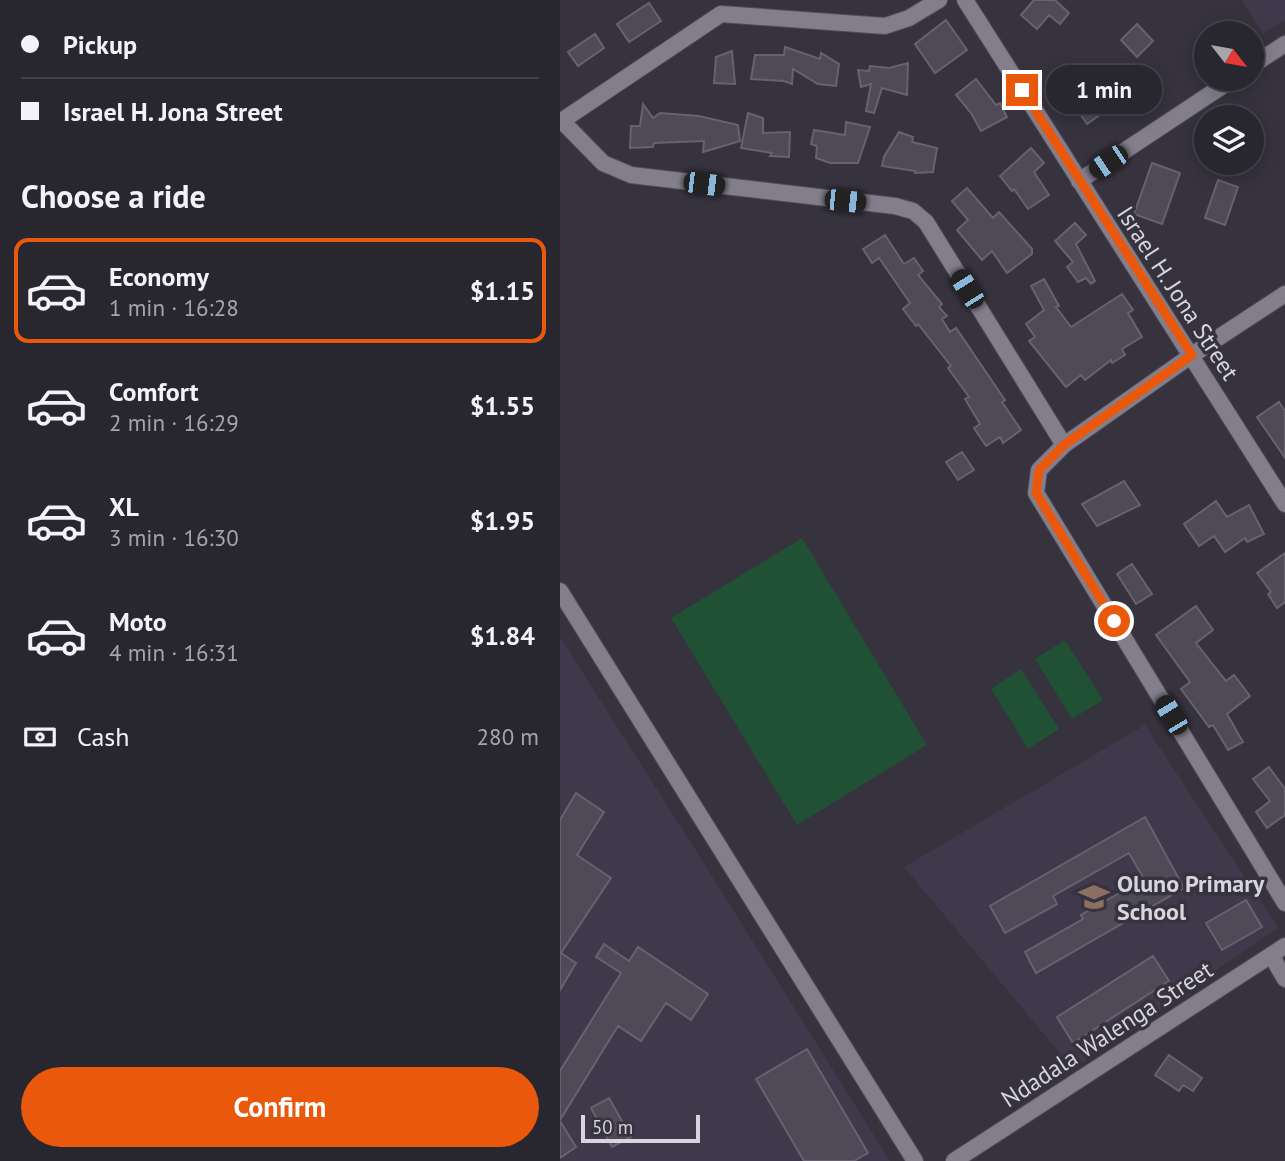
<!DOCTYPE html>
<html lang="en">
<head>
<meta charset="utf-8">
<style>
  body { margin:0; font-family:"PT Sans",sans-serif; background:#34323a; color:#f1f3f6; height:100vh; display:flex; flex-direction:column; font-size:26px; white-space:nowrap }
  * { box-sizing:border-box; margin:0 }
  p { font-size:23px; color:#a5a5aa }
  .icon { flex:none; width:38px; height:38px; fill:none; stroke:currentColor; stroke-width:2; stroke-linecap:round; stroke-linejoin:round }
  .map { position:relative; flex:1; overflow:hidden }
  .details { display:flex; flex-direction:column; background:#28262e; width:560px }
  .details>* { flex:none }
  .guide { display:grid; align-content:center; height:154px; padding:0 21px; background:#28262e }
  .needle { width:46px; rotate:121deg }
  .controls { position:absolute; left:634px; top:21px; display:grid; gap:14px }
  .controls a { display:grid; place-items:center; width:70px; height:70px; border-radius:50%; background:#28262e; box-shadow:0 4px 18px #0003,0 0 0 2px #44434a; font-size:35px }
  .scale { position:absolute; left:21px; bottom:18px; width:119px; box-sizing:border-box; padding-left:7px; border:4px solid #d7d5dd; border-top:0; font-size:19px; line-height:24px; white-space:nowrap; color:#d7d5dd; -webkit-text-stroke:5px #36323e; paint-order:stroke }
  .end { position:absolute; width:32px; height:32px; margin:-16px; border:9px solid #ea580c; background:#fff; box-shadow:0 0 0 4px #fff }
  .from { border-radius:50% }
  .bubble { position:absolute; height:49px; border-radius:24px; background:#28262e; box-shadow:0 4px 18px #0003,0 0 0 2px #44434a; font-size:23px; font-weight:700; line-height:49px; text-align:center }
  .car { position:absolute; width:21px; height:42px; margin:-21px -10px; border-radius:9px; box-shadow:0 0 5px 2px #0007; background:linear-gradient(#222 24%,#8ab4d8 0 40%,#222 0 76%,#8ab4d8 0 86%,#222 0) }
  .guide b { display:flex; align-items:center; gap:24px; height:66px; font-size:26px }
  .guide b+b { border-top:2px solid #44434a }
  .guide i { width:18px; height:18px; background:#f1f3f6 }
  ul { padding:0; list-style:none }
  li { display:flex; align-items:center; gap:21px; height:105px; margin:0 14px 10px; padding:0 7px; border:4px solid transparent; border-radius:14px }
  li div { flex:1 }
  li b { display:block; font-size:26px }
  li em { font-style:normal; font-weight:700 }
  li.active { border-color:#ea580c }
  li>.icon { width:63px; height:63px; stroke-width:1.5 }
  h2 { padding:0 21px; font-size:32px; line-height:84px }
  .pay { display:flex; align-items:center; gap:18px; height:77px; padding:0 21px; font-size:26px }
  .pay p { margin-inline-start:auto }
  .primary-button { display:flex; gap:14px; margin-top:auto; padding:14px 21px }
  .primary-button a { flex:1; height:80px; border-radius:42px; background:#ea580c; color:#fff; font-size:28px; font-weight:700; line-height:80px; text-align:center }
  main { display:flex; flex:1; min-height:0 }
  .map>svg:first-child { display:block }
  .built { fill:#3f394b }
  .green { fill:#205134 }
  .building { fill:#4e4a57; stroke:#66626f; stroke-width:2 }
  .lines { fill:none; stroke-linecap:round; stroke-linejoin:round }
  .minor-casing { stroke:#524e59; stroke-width:18 }
  .minor { stroke:#837e8c; stroke-width:16 }
  .route { stroke:#ea580c; stroke-width:9 }
  .labels { text-anchor:middle; dominant-baseline:central; stroke-width:7; stroke-linejoin:round; paint-order:stroke }
  .street-label { font-size:24px; fill:#d7d5dd; stroke:#36323e }
  .poi-label { font-size:24px; font-weight:bold; fill:#d7d5dd; stroke:#36323e; text-anchor:start }
</style>
</head>
<body>
<main>
<section class="details">
<div class="guide">
<b><i class="from"></i>Pickup</b>
<b><i></i>Israel H. Jona Street</b>
</div>
<h2>Choose a ride</h2>
<ul>
<li class="active"><svg class="icon" aria-label="car" viewBox="0 0 24 24"><path d="M5 17H2v-5l4-1 3-4h7l3 4 3 1v5h-3M9 17h6M6 11h13"/><circle cx="7" cy="17" r="2"/><circle cx="17" cy="17" r="2"/></svg><div><b>Economy</b><p>1 min · 16:28</p></div><em>$1.15</em></li>
<li><svg class="icon" aria-label="car" viewBox="0 0 24 24"><path d="M5 17H2v-5l4-1 3-4h7l3 4 3 1v5h-3M9 17h6M6 11h13"/><circle cx="7" cy="17" r="2"/><circle cx="17" cy="17" r="2"/></svg><div><b>Comfort</b><p>2 min · 16:29</p></div><em>$1.55</em></li>
<li><svg class="icon" aria-label="car" viewBox="0 0 24 24"><path d="M5 17H2v-5l4-1 3-4h7l3 4 3 1v5h-3M9 17h6M6 11h13"/><circle cx="7" cy="17" r="2"/><circle cx="17" cy="17" r="2"/></svg><div><b>XL</b><p>3 min · 16:30</p></div><em>$1.95</em></li>
<li><svg class="icon" aria-label="car" viewBox="0 0 24 24"><path d="M5 17H2v-5l4-1 3-4h7l3 4 3 1v5h-3M9 17h6M6 11h13"/><circle cx="7" cy="17" r="2"/><circle cx="17" cy="17" r="2"/></svg><div><b>Moto</b><p>4 min · 16:31</p></div><em>$1.84</em></li>
</ul>
<div class="pay"><svg class="icon" aria-label="cash" viewBox="0 0 24 24"><path d="M3 7h18v10H3z"/><circle cx="12" cy="12" r="2"/></svg>Cash<p>280 m</p></div>
<div class="primary-button"><a>Confirm</a></div>
</section>
<div class="map">
<svg width="725" height="1161" viewBox="0 0 725 1161">
  <rect width="100%" height="100%" fill="#36323e"/>
  <!-- built -->
  <path class="built" d="M682,0H725V20L703,34Z
    M0,637L140,857L330,1161H0Z
    M585,725L718,928L513,1069L344,867Z"/>
  <!-- green -->
  <path class="green" d="M242,538L367,745L237,825L111,618Z
    M505,640L543,700L512,719L475,659Z
    M461,669L499,729L468,749L431,689Z"/>
  <!-- building -->
  <path class="building" d="M474,0H495L509,13L500,24L489,15L477,29L461,15Z
    M89,3L101,21L69,42L57,24Z
    M386,20L407,50L375,73L355,44Z
    M577,24L593,41L577,57L561,40Z
    M35,34L44,48L18,66L8,52Z
    M225,47L260,59L261,53L279,64L276,86L258,84L233,69L232,84L224,81L191,79L195,55H224Z
    M172,51L175,84L154,83L156,57Z
    M348,63L347,95L322,88L314,113L306,111L311,84L301,87L298,70L309,71L310,66L329,68Z
    M551,78L564,98L527,124L513,103Z
    M416,79L436,105L440,103L447,117L421,131L411,113L396,95Z
    M83,104L93,118L100,113L139,116L178,125L180,141L143,152L144,141L94,143L93,147L70,148L71,126H80Z
    M188,113L203,118V133L230,132L229,157L210,156L212,153L181,148Z
    M286,122L310,127L298,163H270L256,158L257,146L251,144L254,130L285,135Z
    M339,132L353,137L352,142L377,148L373,172L355,173V171L322,166L324,157Z
    M471,148L484,163L474,172L489,195L468,209L454,189L452,191L440,176Z
    M592,163L620,173L602,224L574,214Z
    M658,180L678,187L665,225L645,218Z
    M407,188L433,218L439,212L472,249V254L447,273L432,251L422,260L397,230L408,220L392,201Z
    M515,223L526,235L516,244L535,281L531,284L526,278L518,282L507,267L513,262L495,241Z
    M325,235L344,264L354,258L363,271L358,275L382,304L379,307L387,316L382,319L390,332L396,328L445,400L442,402L461,430L443,443L440,437L426,446L414,428L420,424L405,399L409,397L388,368L391,366L358,324L356,326L343,309L350,303L319,258L312,263L303,249Z
    M484,279L499,306L496,307L511,327L562,294L573,310L568,313L582,337L562,349L565,355L552,363L551,360L525,380L521,375L506,387L469,341L475,337L466,324L484,310L471,286Z
    M719,402L725,411V458L697,417Z
    M402,452L414,470L398,480L386,462Z
    M564,481L580,505L537,526L522,504Z
    M656,501L667,517L689,505L704,534L687,542L685,538L665,552L654,536L639,546L624,524Z
    M725,553V602L717,608L708,594L711,592L697,573Z
    M572,564L592,594L576,604L557,574Z
    M636,606L653,630L636,643L666,681L674,675L690,696L667,714L683,742L668,750L653,725L649,727L621,689L630,682L596,635Z
    M709,767L725,789V815L707,828L696,812L710,801L693,779Z
    M16,793L44,812L17,855L51,878L1,953L16,963L0,990V820Z
    M585,817L624,888L476,973L465,952L523,919L521,915L584,879L569,853L493,896L497,904L445,933L430,906Z
    M686,900L702,927L662,950L646,923Z
    M44,944L69,961L78,947L148,994L131,1020L106,1003L81,1041L58,1026L0,1120V1071L61,973L36,957Z
    M593,956L609,981L513,1043L497,1017Z
    M247,1049L308,1153L294,1161H244L196,1079Z
    M609,1055L642,1078L633,1091L623,1085L619,1091L595,1075Z
    M49,1098L71,1137L52,1147L31,1108Z
    M0,1121L16,1147L0,1158Z"/>
  <g class="lines">
    <!-- minor casing -->
    <g class="minor-casing">
      <path id="minor" d="M405,0L725,504
        M691,66L725,44
        M2,121L43,163L71,175L335,206L353,211L366,222L504,445L632,355L725,294
        M0,122L161,14L325,26L349,18L379,0
        M519,181L673,79
        M504,445L479,470L476,493L725,903
        M0,591L355,1161
        M711,955L725,979
        M394,1161L725,946"/>
    </g>
    <!-- minor -->
    <use href="#minor" class="minor"/>
  </g>
  <g class="lines">
    <!-- route -->
    <path class="route" d="M462,90L632,355L504,445L479,470L476,493L554,621"/>
  </g>
  <!-- icons -->
  <defs>
    <g id="school-bare" transform="scale(2.415)"><path d="M0-5L7-2L0 1L-7-2ZM-4 1L0 2.5L4 1V4Q0 6-4 4Z" fill="#8d6e63" stroke="#36323e" stroke-width="2.5" paint-order="stroke"/></g>
  </defs>
  <g fill-rule="evenodd">
    <use href="#school-bare" x="534" y="897"/>
  </g>
  <g class="labels">
    <!-- street labels -->
    <g class="street-label">
      <text transform="translate(618 293) rotate(57)">Israel H. Jona Street</text>
      <text transform="translate(547 1034) rotate(-33)">Ndadala Walenga Street</text>
    </g>
    <!-- poi labels -->
    <g class="poi-label">
      <text x="557" y="883">Oluno Primary<tspan x="557" dy="28">School</tspan></text>
    </g>
  </g>
</svg>
<div class="controls">
<a><svg class="needle" viewBox="-14 -14 28 28"><path d="M0-13l5 13h-10z" fill="#e53935"/><path d="M0 13l5-13h-10z" fill="#a5a5aa"/></svg></a>
<a><svg class="icon" aria-label="layers" viewBox="0 0 24 24"><path d="M12 4l9 5-9 5-9-5zM3 14l9 5 9-5"/></svg></a>
</div>
<div class="scale">50 m</div>
<i class="end from" style="left:554px;top:621px"></i>
<i class="end" style="left:462px;top:90px"></i>
<div class="bubble" style="left:486px;top:65px;width:116px">1 min</div>
<i class="car" style="left:548px;top:162px;rotate:236deg"></i>
<i class="car" style="left:144px;top:184px;rotate:97deg"></i>
<i class="car" style="left:285px;top:201px;rotate:96deg"></i>
<i class="car" style="left:407px;top:289px;rotate:328deg"></i>
<i class="car" style="left:611px;top:715px;rotate:329deg"></i>
</div>
</main>
</body>
</html>
